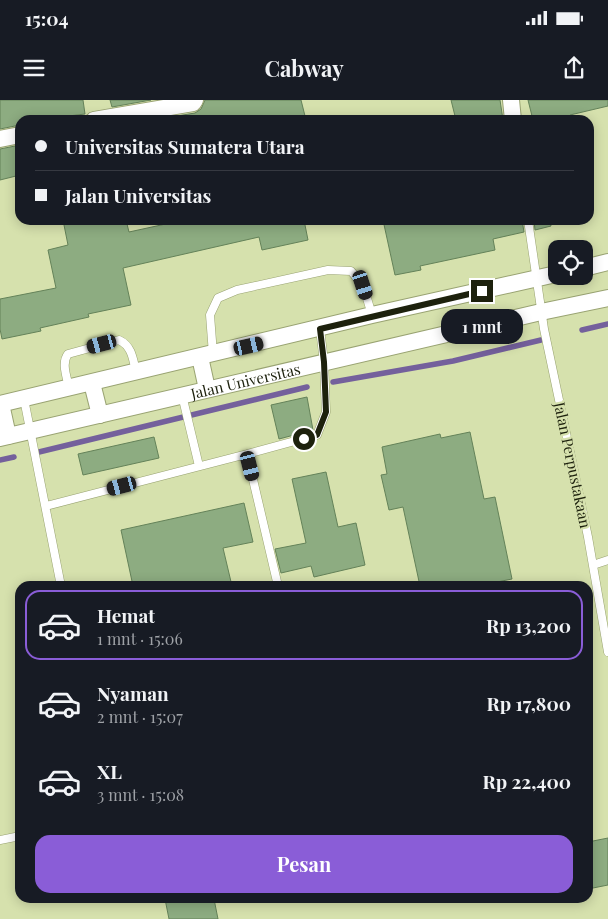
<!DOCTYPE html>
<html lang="id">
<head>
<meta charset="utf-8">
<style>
  body { margin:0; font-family:"Playfair Display",serif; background:#242831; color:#f1f3f6; height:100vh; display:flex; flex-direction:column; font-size:19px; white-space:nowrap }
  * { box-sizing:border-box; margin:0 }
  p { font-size:16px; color:#9ea1a6 }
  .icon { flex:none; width:28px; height:28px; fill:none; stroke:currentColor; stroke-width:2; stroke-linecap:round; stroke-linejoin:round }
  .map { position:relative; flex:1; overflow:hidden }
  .drawer { position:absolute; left:15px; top:481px; width:578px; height:322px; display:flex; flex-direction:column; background:#171b24; border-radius:15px; box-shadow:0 2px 12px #0003 }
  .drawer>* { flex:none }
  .guide { position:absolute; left:15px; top:15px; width:579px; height:110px; border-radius:15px; box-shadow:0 2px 12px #0003; display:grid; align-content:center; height:110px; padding:0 20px; background:#171b24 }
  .tools { position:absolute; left:548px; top:140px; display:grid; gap:10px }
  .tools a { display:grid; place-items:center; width:45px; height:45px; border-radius:10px; background:#171b24; box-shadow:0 2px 12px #0003; font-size:25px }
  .end { position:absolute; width:22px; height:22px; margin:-11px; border:6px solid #1d210d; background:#fff; box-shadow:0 0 0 2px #fff }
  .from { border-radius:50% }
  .bubble { position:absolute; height:35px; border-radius:15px; background:#171b24; box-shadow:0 2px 12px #0003; font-size:16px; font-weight:700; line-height:35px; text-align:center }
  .car { position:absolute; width:15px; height:30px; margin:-15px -8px; border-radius:6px; box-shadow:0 0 4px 1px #0007; background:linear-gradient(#222 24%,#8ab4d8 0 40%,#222 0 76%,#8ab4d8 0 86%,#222 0) }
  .guide b { display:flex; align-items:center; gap:18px; height:48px; font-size:19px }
  .guide b+b { border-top:1px solid #363941 }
  .guide i { width:12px; height:12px; background:#f1f3f6 }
  ul { padding:9px 0 0; list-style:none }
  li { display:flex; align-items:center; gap:15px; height:70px; margin:0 10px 8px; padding:0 10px; border:2px solid transparent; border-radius:15px }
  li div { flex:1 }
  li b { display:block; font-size:19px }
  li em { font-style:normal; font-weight:700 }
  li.current { border-color:#8a5dd7 }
  li>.icon { width:45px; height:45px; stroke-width:1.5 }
  .button { display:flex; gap:10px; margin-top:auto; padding:10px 20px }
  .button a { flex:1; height:58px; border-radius:15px; background:#8a5dd7; color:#fff; font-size:20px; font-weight:700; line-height:58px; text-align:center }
  .status { display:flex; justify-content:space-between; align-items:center; height:35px; padding:0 25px; background:#171b24; direction:ltr }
  .status svg { height:14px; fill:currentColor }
  header { display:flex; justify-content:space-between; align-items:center; height:65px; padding:0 20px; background:#171b24; font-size:22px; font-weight:700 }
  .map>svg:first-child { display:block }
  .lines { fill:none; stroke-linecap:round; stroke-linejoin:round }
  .stream { stroke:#74609c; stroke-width:5.5 }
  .building { fill:#8dac81; stroke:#648259 }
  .service-casing { stroke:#99a372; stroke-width:9 }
  .minor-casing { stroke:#99a372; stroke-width:18 }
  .service { stroke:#fff; stroke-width:8 }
  .minor { stroke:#fff; stroke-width:16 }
  .route { stroke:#1d210d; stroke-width:6 }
  .labels { text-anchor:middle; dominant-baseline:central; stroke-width:4.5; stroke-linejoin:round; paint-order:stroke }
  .street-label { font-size:15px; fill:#1d210d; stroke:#d6e1ad }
</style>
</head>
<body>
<div class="status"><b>15:04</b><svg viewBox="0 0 49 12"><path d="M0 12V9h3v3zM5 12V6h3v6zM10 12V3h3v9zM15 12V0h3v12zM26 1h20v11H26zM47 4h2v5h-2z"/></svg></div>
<header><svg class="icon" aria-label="menu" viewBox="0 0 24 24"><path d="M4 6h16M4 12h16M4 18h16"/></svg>Cabway<svg class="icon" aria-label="share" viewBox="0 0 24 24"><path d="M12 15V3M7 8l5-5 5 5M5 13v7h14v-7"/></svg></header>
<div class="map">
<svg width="608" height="819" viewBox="0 0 608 819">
  <rect width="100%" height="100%" fill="#d6e1ad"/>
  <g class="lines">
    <!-- stream -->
    <path class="stream" d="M582,230L608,224
      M333,282L453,261L541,240
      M39,352L307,287
      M0,360L14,357"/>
  </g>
  <!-- building -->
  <path class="building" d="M0,0H83L85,14L36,20H20V25L0,29Z
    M110,0H151L112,7Z
    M205,0H301L305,16L286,20H153L195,13L201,9Z
    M451,0H500L503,20H456Z
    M528,0H608V6L570,15L571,20H533Z
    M20,45V75L0,80V49Z
    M63,120H126L129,132L184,120H304L308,140L262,150L259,137L123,168L131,205L88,214L89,217L40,228L41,231L2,239L0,229V199L56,188L48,150L68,145Z
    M383,120H522L524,132L493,139L495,150L420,166L421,170L395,175Z
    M534,120H550L551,126L535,130Z
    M307,297L313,330L279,339L271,305Z
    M470,332L484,399L495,397L512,479L477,486H420L403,407L389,410L381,375L387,374L382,347L440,334L441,338Z
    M154,337L159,358L83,375L78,354Z
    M326,372L338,427L356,423L365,465L314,477L311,466L281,473L275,449L306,443L292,379Z
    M244,403L253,442L223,448L232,486H133L121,430Z
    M608,738V785L588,789V742Z
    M165,799H214L218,819H169Z"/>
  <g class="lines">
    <!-- service casing -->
    <g class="service-casing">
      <path id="service" d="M528,120L544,229L588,437L608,552
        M213,254L210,215L218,198L237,190L328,170L351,171L363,185L372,215
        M69,288C67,277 61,263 68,254L119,240C132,246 133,259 136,272
        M182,295L199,366
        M24,299L61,486
        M247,354L317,335L326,312L324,262L320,229
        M46,406L247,354L278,486
        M593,465L608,460
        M0,740L20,736"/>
    </g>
    <!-- minor casing -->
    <g class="minor-casing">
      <g id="minor">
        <path d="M511,0L513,20"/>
        <path d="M94,20L193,3L195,0"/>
        <path d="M0,39L20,35"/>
        <path d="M584,168L608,162"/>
        <path d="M200,257L207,289"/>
        <path d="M92,283L100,315"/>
        <path d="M0,304L372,215L556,174"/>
        <path d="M1,304L8,336"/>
        <path id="s1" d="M0,338L541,212L608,198"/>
      </g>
    </g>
    <!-- service -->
    <use href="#service" class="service"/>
    <!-- minor -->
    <use href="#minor" class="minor"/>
  </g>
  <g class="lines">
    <!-- route -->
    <path class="route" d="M304,339L317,335L326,312L324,262L320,229L482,191"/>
  </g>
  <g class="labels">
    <!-- street labels -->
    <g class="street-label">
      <text stroke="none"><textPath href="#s1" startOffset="252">Jalan Universitas</textPath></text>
      <text transform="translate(573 365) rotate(78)">Jalan Perpustakaan</text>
    </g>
  </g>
</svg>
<div class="tools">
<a><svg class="icon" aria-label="locate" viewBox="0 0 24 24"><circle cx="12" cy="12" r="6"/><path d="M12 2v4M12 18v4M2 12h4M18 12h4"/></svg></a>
</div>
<i class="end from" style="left:304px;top:339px"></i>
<i class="end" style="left:482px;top:191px"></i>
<div class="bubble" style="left:441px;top:209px;width:82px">1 mnt</div>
<i class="car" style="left:363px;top:185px;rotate:162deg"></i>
<i class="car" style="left:102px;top:244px;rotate:255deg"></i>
<i class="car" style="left:249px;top:246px;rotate:77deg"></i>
<i class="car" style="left:250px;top:366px;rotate:166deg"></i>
<i class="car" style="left:122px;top:386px;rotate:255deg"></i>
<div class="guide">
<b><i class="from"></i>Universitas Sumatera Utara</b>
<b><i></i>Jalan Universitas</b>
</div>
<section class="drawer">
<ul>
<li class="current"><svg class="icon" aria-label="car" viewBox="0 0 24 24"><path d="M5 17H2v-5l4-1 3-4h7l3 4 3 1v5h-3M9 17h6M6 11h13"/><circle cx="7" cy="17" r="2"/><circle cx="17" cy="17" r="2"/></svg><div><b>Hemat</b><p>1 mnt · 15:06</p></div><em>Rp 13,200</em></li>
<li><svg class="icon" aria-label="car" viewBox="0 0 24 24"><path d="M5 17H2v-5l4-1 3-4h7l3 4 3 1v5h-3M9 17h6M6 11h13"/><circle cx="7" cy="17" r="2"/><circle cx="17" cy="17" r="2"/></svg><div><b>Nyaman</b><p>2 mnt · 15:07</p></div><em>Rp 17,800</em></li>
<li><svg class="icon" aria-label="car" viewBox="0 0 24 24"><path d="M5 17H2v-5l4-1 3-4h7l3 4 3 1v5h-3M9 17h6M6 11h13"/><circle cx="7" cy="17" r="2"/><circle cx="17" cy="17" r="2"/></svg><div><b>XL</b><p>3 mnt · 15:08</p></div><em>Rp 22,400</em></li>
</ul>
<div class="button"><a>Pesan</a></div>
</section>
</div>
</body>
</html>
